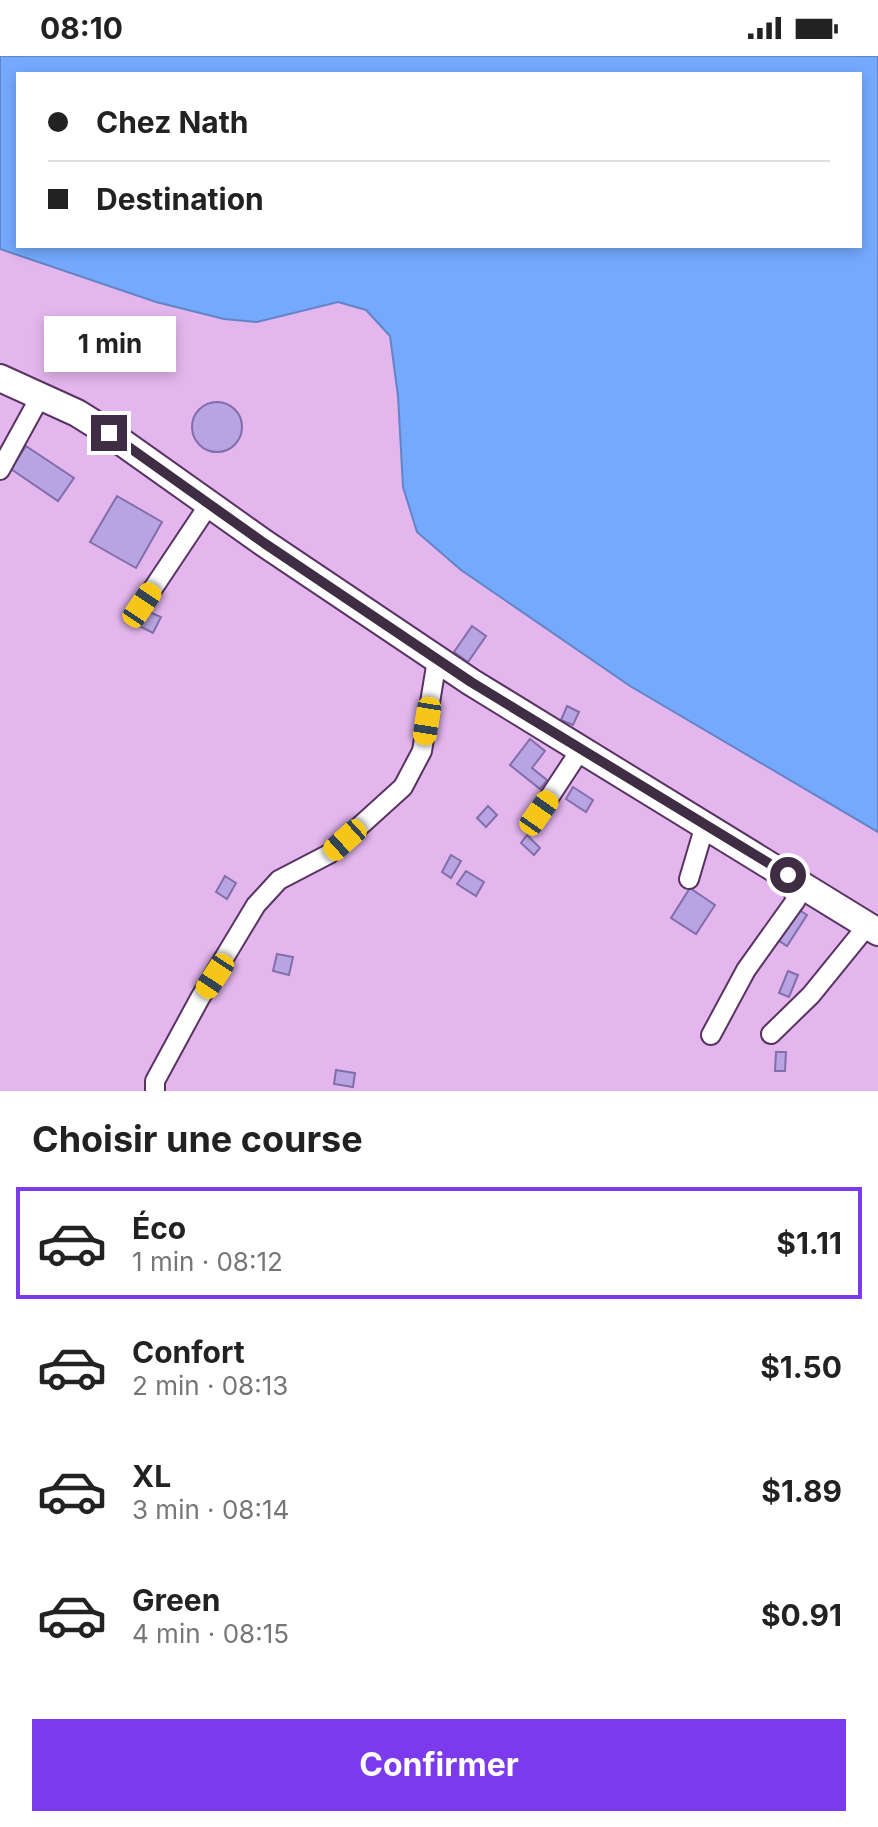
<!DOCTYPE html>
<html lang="fr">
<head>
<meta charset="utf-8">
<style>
  body { margin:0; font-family:Inter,sans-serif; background:#f6f6f6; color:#222; height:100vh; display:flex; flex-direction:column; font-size:30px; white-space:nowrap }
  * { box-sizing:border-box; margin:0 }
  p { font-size:26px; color:#767676 }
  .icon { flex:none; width:44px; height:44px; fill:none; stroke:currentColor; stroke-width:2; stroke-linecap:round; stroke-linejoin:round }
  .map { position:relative; height:1035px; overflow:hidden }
  .sheet { display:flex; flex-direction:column; background:#fff; flex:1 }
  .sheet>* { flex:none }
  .guide { position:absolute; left:16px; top:16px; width:846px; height:176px; border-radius:0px; box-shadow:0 4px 12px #0003; display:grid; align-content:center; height:176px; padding:0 32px; background:#fff }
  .end { position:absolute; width:36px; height:36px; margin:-18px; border:10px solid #3f2d43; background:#fff; box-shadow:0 0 0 4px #fff }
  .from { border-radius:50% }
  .bubble { position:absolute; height:56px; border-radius:0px; background:#fff; box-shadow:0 4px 12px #0003; font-size:26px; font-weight:700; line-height:56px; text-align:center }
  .car { position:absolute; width:24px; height:48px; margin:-24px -12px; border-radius:10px; box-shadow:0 0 6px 2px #0007; background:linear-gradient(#f5c518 24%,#345 0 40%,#f5c518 0 76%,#345 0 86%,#f5c518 0) }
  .guide b { display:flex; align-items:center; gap:28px; height:76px; font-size:30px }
  .guide b+b { border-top:2px solid #e0e0e0 }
  .guide i { width:20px; height:20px; background:#222 }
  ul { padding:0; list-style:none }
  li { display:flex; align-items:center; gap:24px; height:112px; margin:0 16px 12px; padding:0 16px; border:4px solid transparent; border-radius:0px }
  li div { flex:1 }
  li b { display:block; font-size:30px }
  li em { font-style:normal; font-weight:700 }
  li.current { border-color:#7c3aed }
  li>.icon { width:72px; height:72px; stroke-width:1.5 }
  h2 { padding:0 32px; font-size:36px; line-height:96px }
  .cta { display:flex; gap:16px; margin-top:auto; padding:16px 32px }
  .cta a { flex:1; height:92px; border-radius:0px; background:#7c3aed; color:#fff; font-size:32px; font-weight:700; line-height:92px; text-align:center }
  .status { display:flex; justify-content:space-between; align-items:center; height:56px; padding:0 40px; background:#fff; direction:ltr }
  .status svg { height:22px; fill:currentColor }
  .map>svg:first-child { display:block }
  .water { fill:#74a9fd; stroke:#6484c5; stroke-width:2; fill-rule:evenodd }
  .building { fill:#b8a4e2; stroke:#826ea8; stroke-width:2 }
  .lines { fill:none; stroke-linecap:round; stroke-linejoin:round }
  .minor-casing { stroke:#593363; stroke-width:22 }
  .secondary-casing { stroke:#593363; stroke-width:30 }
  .minor { stroke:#fff; stroke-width:18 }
  .secondary { stroke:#fff; stroke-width:26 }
  .route { stroke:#3f2d43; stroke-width:10 }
</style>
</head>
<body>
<div class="status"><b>08:10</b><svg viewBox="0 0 49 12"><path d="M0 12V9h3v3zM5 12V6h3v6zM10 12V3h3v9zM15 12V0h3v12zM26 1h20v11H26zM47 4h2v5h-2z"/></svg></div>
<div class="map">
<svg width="878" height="1035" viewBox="0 0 878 1035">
  <rect width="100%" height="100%" fill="#e3b6ee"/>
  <!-- water -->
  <path class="water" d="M0,0H878V776L630,630L461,514L417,476L403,431L398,340L390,280L366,254L338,246L257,266L224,263L156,246L0,193ZM18,18H860V190H18Z"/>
  <!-- building -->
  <path class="building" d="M192 371a25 25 0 1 1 50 0a25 25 0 1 1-50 0Z
    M26,390L74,422L58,445L11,413Z
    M117,440L162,466L136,512L90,486Z
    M142,553L161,561L153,577L135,568Z
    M472,570L486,580L468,606L454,596Z
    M567,650L579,656L573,669L561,664Z
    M530,683L545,695L532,712L547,724L540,733L510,709Z
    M573,731L593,744L586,756L566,743Z
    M488,750L497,759L486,771L477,762Z
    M527,779L540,792L534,799L521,787Z
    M451,799L461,805L451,822L442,816Z
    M466,815L484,826L476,840L457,828Z
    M225,820L236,827L227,843L216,836Z
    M690,832L715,849L696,878L671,862Z
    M796,852L807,859L787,890L776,883Z
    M277,898L293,901L289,919L273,915Z
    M788,915L798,919L789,941L779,937Z
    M776,996H786L785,1015H775Z
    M336,1014L355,1017L353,1031L334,1028Z"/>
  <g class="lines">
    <!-- minor casing -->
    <g class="minor-casing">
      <path id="minor" d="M0,414L40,341
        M142,549L210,447
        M539,757L581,693
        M689,823L705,769
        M771,978L811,939L867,870
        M711,979L746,914L796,844L788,819
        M155,1035V1025L200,942L256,849L279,824L329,798L403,731L422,695L437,604"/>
    </g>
    <!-- secondary casing -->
    <g class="secondary-casing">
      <path id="secondary" d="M0,322L77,357L109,377L264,487L471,626L878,876"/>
    </g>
    <!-- minor -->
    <use href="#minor" class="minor"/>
    <!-- secondary -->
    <use href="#secondary" class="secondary"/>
  </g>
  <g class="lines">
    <!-- route -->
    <path class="route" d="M109,377L264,487L471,626L788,819"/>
  </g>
</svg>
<i class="end from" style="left:788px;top:819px"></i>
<i class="end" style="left:109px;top:377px"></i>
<div class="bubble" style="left:44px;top:260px;width:132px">1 min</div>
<i class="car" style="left:142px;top:549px;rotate:34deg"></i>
<i class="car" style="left:427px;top:665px;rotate:189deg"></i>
<i class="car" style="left:539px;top:757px;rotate:35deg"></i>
<i class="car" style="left:345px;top:784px;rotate:228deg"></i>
<i class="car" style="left:215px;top:920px;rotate:213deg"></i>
<div class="guide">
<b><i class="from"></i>Chez Nath</b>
<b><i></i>Destination</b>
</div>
</div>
<section class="sheet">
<h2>Choisir une course</h2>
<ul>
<li class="current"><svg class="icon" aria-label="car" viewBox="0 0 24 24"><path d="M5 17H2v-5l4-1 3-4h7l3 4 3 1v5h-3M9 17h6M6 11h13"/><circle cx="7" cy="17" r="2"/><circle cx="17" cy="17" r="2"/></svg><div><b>Éco</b><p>1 min · 08:12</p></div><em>$1.11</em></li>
<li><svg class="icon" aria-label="car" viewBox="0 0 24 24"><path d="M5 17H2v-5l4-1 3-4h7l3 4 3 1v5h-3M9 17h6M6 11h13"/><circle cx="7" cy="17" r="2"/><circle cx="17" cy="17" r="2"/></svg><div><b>Confort</b><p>2 min · 08:13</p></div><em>$1.50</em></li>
<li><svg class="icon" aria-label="car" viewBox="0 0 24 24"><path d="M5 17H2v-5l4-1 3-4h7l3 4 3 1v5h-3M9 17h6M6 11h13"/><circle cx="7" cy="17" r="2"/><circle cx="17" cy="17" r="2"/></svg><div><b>XL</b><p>3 min · 08:14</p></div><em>$1.89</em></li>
<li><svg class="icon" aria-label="car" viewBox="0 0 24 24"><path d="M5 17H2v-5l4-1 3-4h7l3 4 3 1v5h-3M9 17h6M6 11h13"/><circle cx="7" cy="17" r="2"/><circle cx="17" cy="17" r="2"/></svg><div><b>Green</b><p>4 min · 08:15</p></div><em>$0.91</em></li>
</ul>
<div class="cta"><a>Confirmer</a></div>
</section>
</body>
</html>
